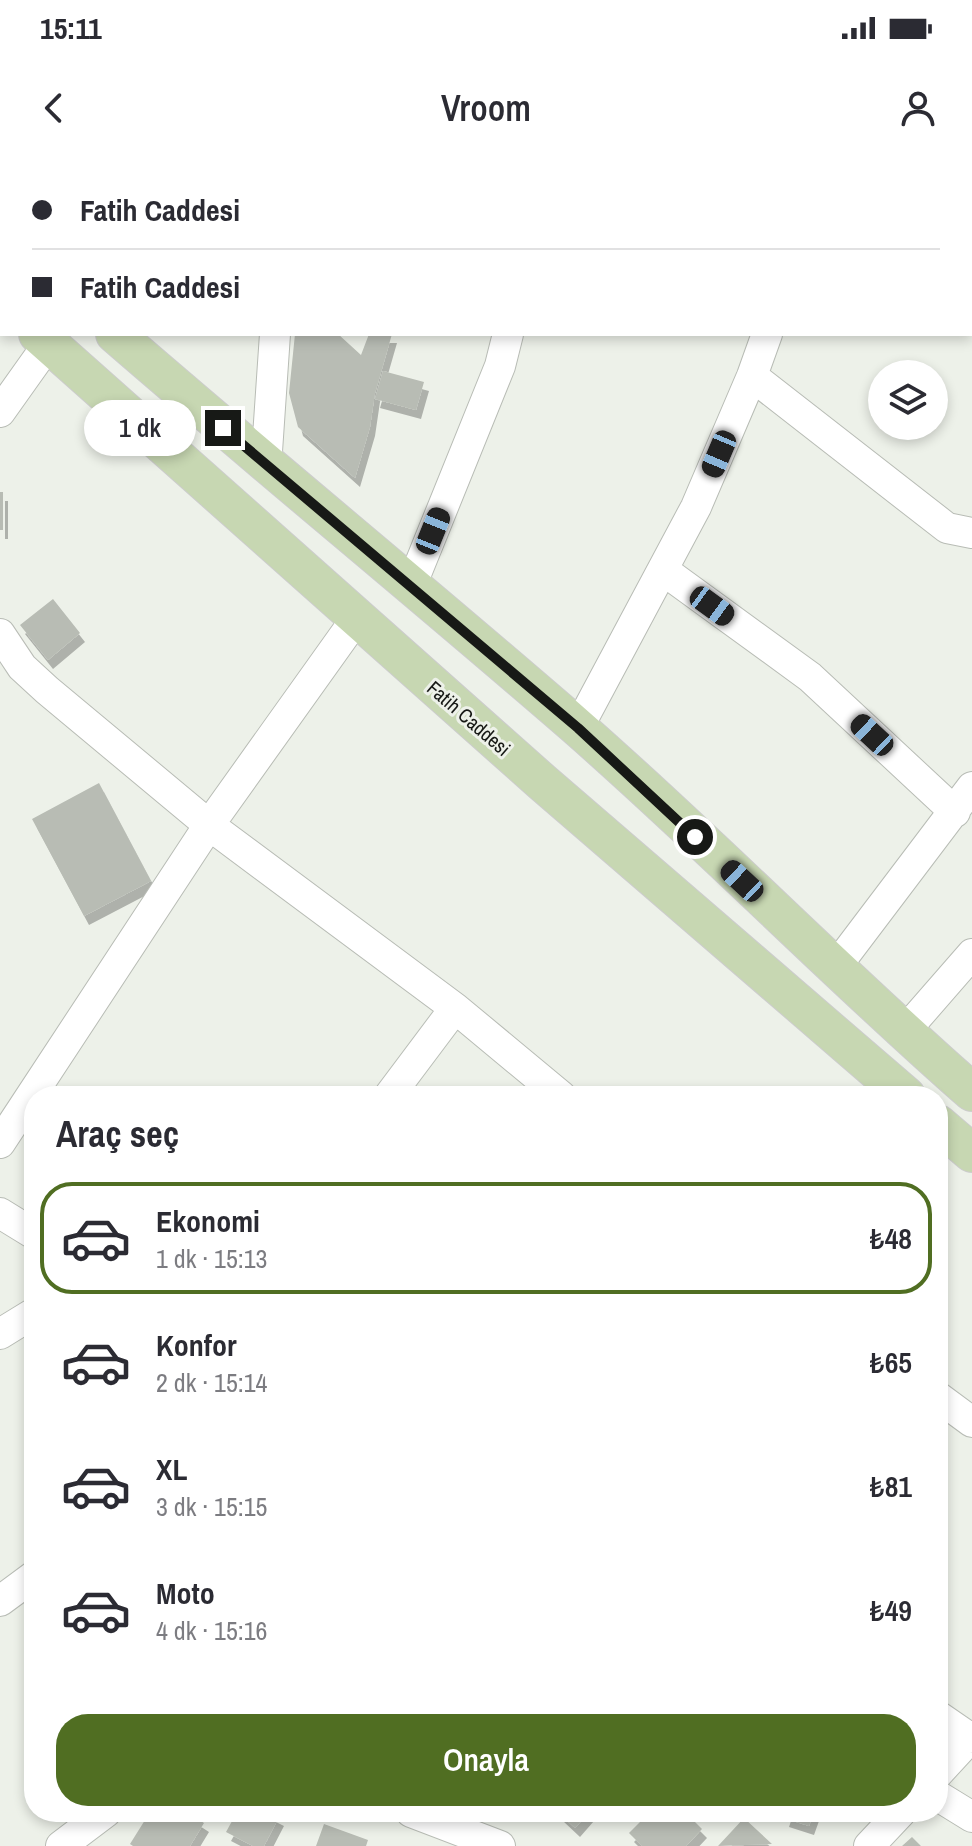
<!DOCTYPE html>
<html lang="tr">
<head>
<meta charset="utf-8">
<style>
  body { margin:0; font-family:"Archivo Narrow",sans-serif; background:#f2f2f3; color:#2b2b33; height:100vh; display:flex; flex-direction:column; font-size:30px; white-space:nowrap }
  * { box-sizing:border-box; margin:0 }
  p { font-size:26px; color:#7c7c81 }
  .icon { flex:none; width:44px; height:44px; fill:none; stroke:currentColor; stroke-width:2; stroke-linecap:round; stroke-linejoin:round }
  .map { position:relative; flex:1; overflow:hidden }
  .details { position:absolute; left:24px; top:926px; width:924px; height:736px; display:flex; flex-direction:column; background:#fff; border-radius:32px; box-shadow:0 4px 12px #0003 }
  .details>* { flex:none }
  .banner { position:absolute; left:0px; top:0px; width:972px; height:176px; box-shadow:0 4px 12px #0003; display:grid; align-content:center; height:176px; padding:0 32px; background:#fff }
  .tools { position:absolute; left:868px; top:200px; display:grid; gap:16px }
  .tools a { display:grid; place-items:center; width:80px; height:80px; border-radius:50%; background:#fff; box-shadow:0 4px 12px #0003; font-size:40px }
  .end { position:absolute; width:36px; height:36px; margin:-18px; border:10px solid #171916; background:#fff; box-shadow:0 0 0 4px #fff }
  .from { border-radius:50% }
  .bubble { position:absolute; height:56px; border-radius:28px; background:#fff; box-shadow:0 4px 12px #0003; font-size:26px; font-weight:600; line-height:56px; text-align:center }
  .car { position:absolute; width:24px; height:48px; margin:-24px -12px; border-radius:10px; box-shadow:0 0 6px 2px #0007; background:linear-gradient(#222 24%,#8ab4d8 0 40%,#222 0 76%,#8ab4d8 0 86%,#222 0) }
  .banner b { display:flex; align-items:center; gap:28px; height:76px; font-size:30px }
  .banner b+b { border-top:2px solid #e1e1e2 }
  .banner i { width:20px; height:20px; background:#2b2b33 }
  ul { padding:0; list-style:none }
  li { display:flex; align-items:center; gap:24px; height:112px; margin:0 16px 12px; padding:0 16px; border:4px solid transparent; border-radius:32px }
  li div { flex:1 }
  li b { display:block; font-size:30px }
  li em { font-style:normal; font-weight:600 }
  li.current { border-color:#506e22 }
  li>.icon { width:72px; height:72px; stroke-width:1.5 }
  h2 { padding:0 32px; font-size:36px; line-height:96px }
  .action { display:flex; gap:16px; margin-top:auto; padding:16px 32px }
  .action a { flex:1; height:92px; border-radius:32px; background:#506e22; color:#fff; font-size:32px; font-weight:600; line-height:92px; text-align:center }
  .status { display:flex; justify-content:space-between; align-items:center; height:56px; padding:0 40px; background:#fff; direction:ltr }
  .status svg { height:22px; fill:currentColor }
  header { display:flex; justify-content:space-between; align-items:center; height:104px; padding:0 32px; background:#fff; font-size:36px; font-weight:600 }
  .map>svg:first-child { display:block }
  .building { fill:#b8bcb4; filter:url(#shadow) }
  .lines { fill:none; stroke-linecap:round; stroke-linejoin:round }
  .minor-casing { stroke:#b8bcb5; stroke-width:32 }
  .major-casing { stroke:#ccc; stroke-width:40 }
  .minor { stroke:#fff; stroke-width:30 }
  .major { stroke:#c7d7b2; stroke-width:38 }
  .route { stroke:#171916; stroke-width:10 }
  .labels { text-anchor:middle; dominant-baseline:central; stroke-width:6; stroke-linejoin:round; paint-order:stroke }
  .street-label { font-size:20px; fill:#171916; stroke:#edf1e9 }
</style>
</head>
<body>
<div class="status"><b>15:11</b><svg viewBox="0 0 49 12"><path d="M0 12V9h3v3zM5 12V6h3v6zM10 12V3h3v9zM15 12V0h3v12zM26 1h20v11H26zM47 4h2v5h-2z"/></svg></div>
<header><svg class="icon" aria-label="back" viewBox="0 0 24 24"><path d="M15 5l-7 7 7 7"/></svg>Vroom<svg class="icon" aria-label="person" viewBox="0 0 24 24"><circle cx="12" cy="8" r="4"/><path d="M4 21q1-7 8-7t8 7"/></svg></header>
<div class="map">
<svg width="972" height="1686" viewBox="0 0 972 1686">
  <defs>
    <filter id="shadow"><feDropShadow dx="5" dy="9" stdDeviation="0" flood-color="#0004"/></filter>
  </defs>
  <rect width="100%" height="100%" fill="#edf1e9"/>
  <!-- building -->
  <path class="building" d="M295,174H338L361,195L369,174H392L375,233L370,267L355,318L298,267L289,233Z
    M383,211L424,222L416,250L375,239Z
    M0,332H3V370H0Z
    M53,439L80,473L48,500L20,465Z
    M99,623L151,721L84,756L32,659Z
    M34,1576V1597L24,1584Z
    M150,1652H187L204,1663L190,1686H133L130,1684Z
    M237,1652H269L279,1657L264,1686H253L226,1672Z
    M558,1652H589L575,1668Z
    M650,1652H685L702,1669L686,1686H642L629,1673Z
    M786,1652H814L809,1666L784,1658Z
    M744,1658L772,1684L718,1686Z
    M324,1664L368,1680L366,1686H316Z
    M912,1677L921,1686H902Z"/>
  <g class="lines">
    <!-- minor casing -->
    <g class="minor-casing">
      <path id="minor" d="M149,0L152,2
        M886,0L890,2
        M297,2V0
        M554,2V0
        M818,2V0
        M970,40L972,41
        M752,216L947,368L972,373
        M0,252L49,183
        M266,306L275,174
        M663,410L810,517L955,652
        M411,426L500,206L508,174
        M0,474L22,507L47,530L209,665L455,848L561,936
        M578,568L696,347L752,216L767,174
        M835,808L972,627
        M904,872L972,794
        M389,936L455,848
        M0,983L209,665L356,459
        M0,1053L34,1074
        M0,1174L34,1153
        M938,1237L972,1262
        M0,1441L34,1416
        M938,1556L970,1578
        M938,1613L972,1576
        M938,1636L972,1657
        M411,1652L500,1686
        M61,1686L106,1652
        M869,1686L901,1652"/>
    </g>
    <!-- major casing -->
    <g class="major-casing">
      <path id="major" d="M0,76L2,77
        M0,145L2,147
        M38,174L542,622L906,936
        M115,174C267,306 424,434 576,566C711,684 837,814 972,932
        M938,964L972,993"/>
    </g>
    <!-- minor -->
    <use href="#minor" class="minor"/>
    <!-- major -->
    <use href="#major" class="major"/>
  </g>
  <g class="lines">
    <!-- route -->
    <path class="route" d="M223,268L578,568L695,677"/>
  </g>
  <g class="labels">
    <!-- street labels -->
    <g class="street-label">
      <text transform="translate(469 558) rotate(41)">Fatih Caddesi</text>
    </g>
  </g>
</svg>
<div class="tools">
<a><svg class="icon" aria-label="layers" viewBox="0 0 24 24"><path d="M12 4l9 5-9 5-9-5zM3 14l9 5 9-5"/></svg></a>
</div>
<i class="end from" style="left:695px;top:677px"></i>
<i class="end" style="left:223px;top:268px"></i>
<div class="bubble" style="left:84px;top:240px;width:112px">1 dk</div>
<i class="car" style="left:719px;top:294px;rotate:203deg"></i>
<i class="car" style="left:433px;top:371px;rotate:22deg"></i>
<i class="car" style="left:712px;top:446px;rotate:126deg"></i>
<i class="car" style="left:872px;top:575px;rotate:313deg"></i>
<i class="car" style="left:742px;top:721px;rotate:313deg"></i>
<div class="banner">
<b><i class="from"></i>Fatih Caddesi</b>
<b><i></i>Fatih Caddesi</b>
</div>
<section class="details">
<h2>Araç seç</h2>
<ul>
<li class="current"><svg class="icon" aria-label="car" viewBox="0 0 24 24"><path d="M5 17H2v-5l4-1 3-4h7l3 4 3 1v5h-3M9 17h6M6 11h13"/><circle cx="7" cy="17" r="2"/><circle cx="17" cy="17" r="2"/></svg><div><b>Ekonomi</b><p>1 dk · 15:13</p></div><em>₺48</em></li>
<li><svg class="icon" aria-label="car" viewBox="0 0 24 24"><path d="M5 17H2v-5l4-1 3-4h7l3 4 3 1v5h-3M9 17h6M6 11h13"/><circle cx="7" cy="17" r="2"/><circle cx="17" cy="17" r="2"/></svg><div><b>Konfor</b><p>2 dk · 15:14</p></div><em>₺65</em></li>
<li><svg class="icon" aria-label="car" viewBox="0 0 24 24"><path d="M5 17H2v-5l4-1 3-4h7l3 4 3 1v5h-3M9 17h6M6 11h13"/><circle cx="7" cy="17" r="2"/><circle cx="17" cy="17" r="2"/></svg><div><b>XL</b><p>3 dk · 15:15</p></div><em>₺81</em></li>
<li><svg class="icon" aria-label="car" viewBox="0 0 24 24"><path d="M5 17H2v-5l4-1 3-4h7l3 4 3 1v5h-3M9 17h6M6 11h13"/><circle cx="7" cy="17" r="2"/><circle cx="17" cy="17" r="2"/></svg><div><b>Moto</b><p>4 dk · 15:16</p></div><em>₺49</em></li>
</ul>
<div class="action"><a>Onayla</a></div>
</section>
</div>
</body>
</html>
